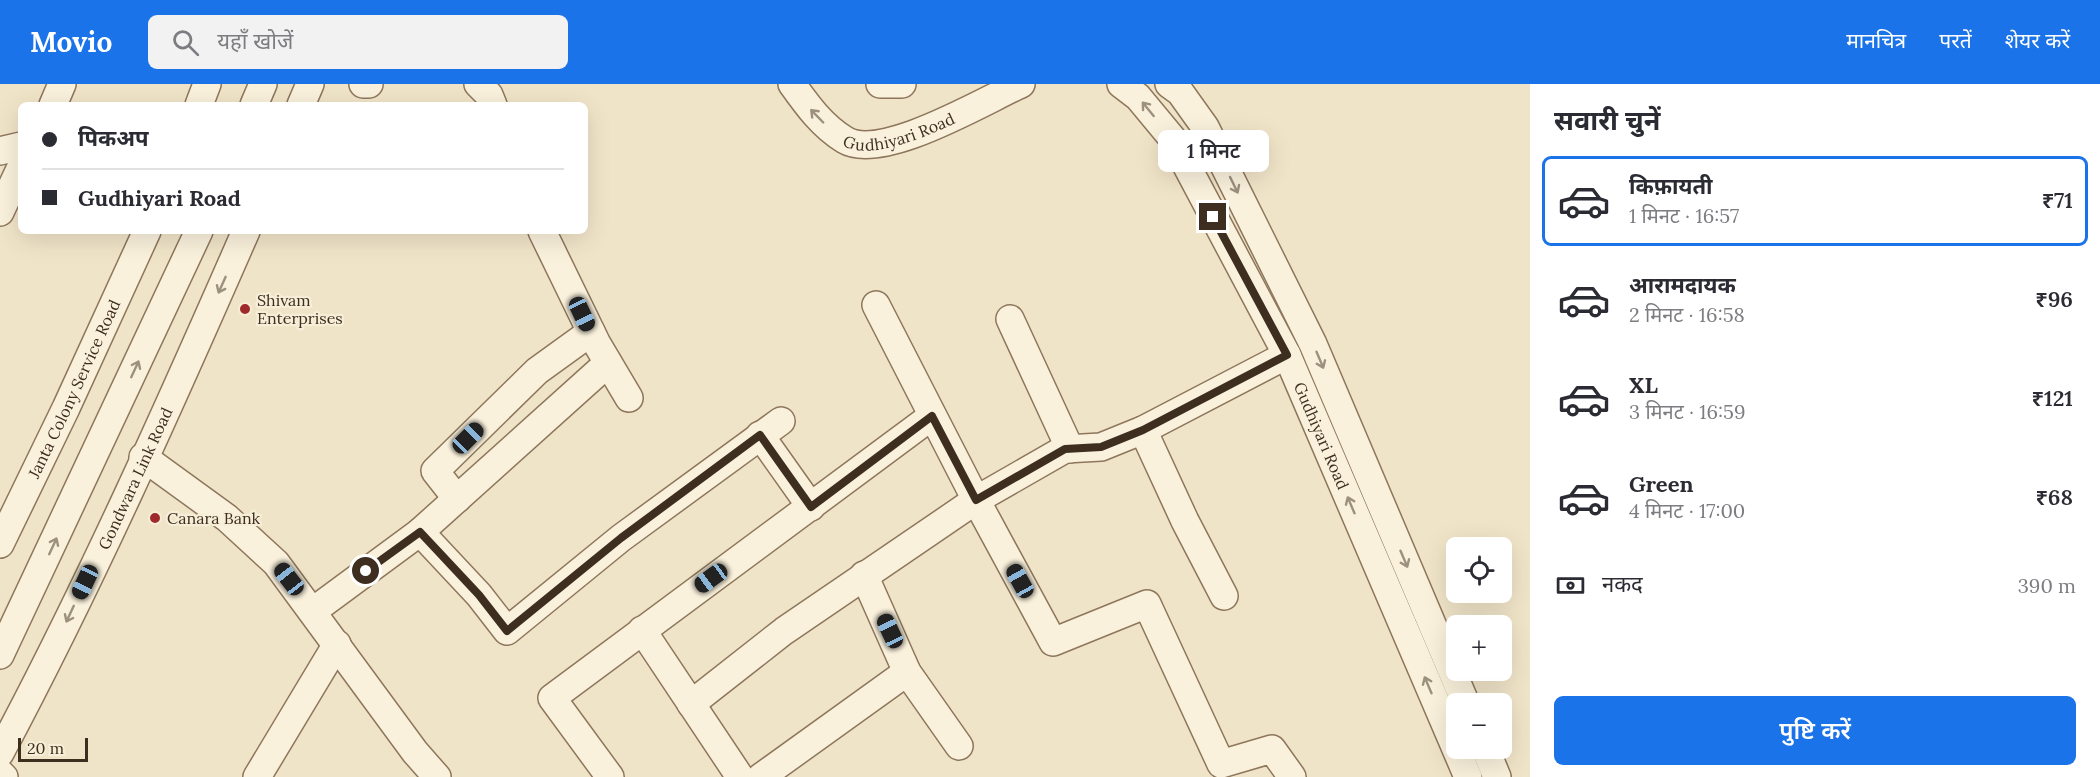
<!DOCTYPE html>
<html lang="hi">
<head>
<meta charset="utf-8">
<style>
  body { margin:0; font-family:Lora,"Noto Sans Devanagari",serif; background:#f2f2f3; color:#2b2b33; height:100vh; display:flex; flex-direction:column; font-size:22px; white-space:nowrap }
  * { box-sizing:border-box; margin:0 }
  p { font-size:20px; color:#7c7c81 }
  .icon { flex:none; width:33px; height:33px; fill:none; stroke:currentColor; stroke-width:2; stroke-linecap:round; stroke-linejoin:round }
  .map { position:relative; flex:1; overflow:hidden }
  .sheet { display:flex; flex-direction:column; background:#fff; width:570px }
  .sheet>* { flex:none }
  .banner { position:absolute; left:18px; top:18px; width:570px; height:132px; border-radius:9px; box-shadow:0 6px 24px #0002; display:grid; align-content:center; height:132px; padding:0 24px; background:#fff }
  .buttons { position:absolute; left:1446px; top:453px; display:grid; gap:12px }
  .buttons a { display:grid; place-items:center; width:66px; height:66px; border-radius:9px; background:#fff; box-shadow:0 6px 24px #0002; font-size:30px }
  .scale { position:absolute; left:18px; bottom:15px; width:70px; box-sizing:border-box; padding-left:6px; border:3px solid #3d2e20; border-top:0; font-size:16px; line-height:21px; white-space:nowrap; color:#3d2e20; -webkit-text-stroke:4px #f7eed8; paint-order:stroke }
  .end { position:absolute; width:27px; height:27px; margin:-14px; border:8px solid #3d2e20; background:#fff; box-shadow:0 0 0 3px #fff }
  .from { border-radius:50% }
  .bubble { position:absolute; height:42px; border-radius:9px; background:#fff; box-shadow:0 6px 24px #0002; font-size:20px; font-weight:600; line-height:42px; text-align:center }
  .car { position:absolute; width:18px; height:36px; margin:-18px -9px; border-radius:8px; box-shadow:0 0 4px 2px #0007; background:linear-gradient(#222 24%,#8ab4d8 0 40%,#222 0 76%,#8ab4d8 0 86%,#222 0) }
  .banner b { display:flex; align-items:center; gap:21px; height:57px; font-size:22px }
  .banner b+b { border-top:2px solid #e1e1e2 }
  .banner i { width:15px; height:15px; background:#2b2b33 }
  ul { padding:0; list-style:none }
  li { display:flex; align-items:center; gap:18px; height:90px; margin:0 12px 9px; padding:0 12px; border:3px solid transparent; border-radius:9px }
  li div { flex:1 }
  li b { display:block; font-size:22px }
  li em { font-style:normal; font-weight:600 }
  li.selected { border-color:#1a73e8 }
  li>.icon { width:54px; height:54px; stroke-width:1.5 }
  h2 { padding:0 24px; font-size:27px; line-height:72px }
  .pay { display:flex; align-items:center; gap:15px; height:66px; padding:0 24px; font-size:22px }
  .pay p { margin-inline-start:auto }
  .primary-button { display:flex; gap:12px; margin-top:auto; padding:12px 24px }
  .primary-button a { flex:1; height:69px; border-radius:9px; background:#1a73e8; color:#fff; font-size:24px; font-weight:600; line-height:69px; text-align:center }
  header { display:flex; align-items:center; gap:36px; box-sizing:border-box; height:84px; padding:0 30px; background:#1a73e8; color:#fff }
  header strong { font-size:28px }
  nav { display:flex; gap:33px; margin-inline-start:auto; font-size:21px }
  .search { width:420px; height:54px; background:#f2f2f3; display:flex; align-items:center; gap:15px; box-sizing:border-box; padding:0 21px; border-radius:9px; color:#7c7c81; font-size:22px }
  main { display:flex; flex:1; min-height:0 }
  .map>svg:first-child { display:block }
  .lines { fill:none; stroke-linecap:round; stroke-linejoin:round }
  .minor-casing { stroke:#8d765c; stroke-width:30 }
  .minor { stroke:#faf1dc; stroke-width:27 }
  .oneway { stroke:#9c907e }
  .route { stroke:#3d2e20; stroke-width:8 }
  .poi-dot { fill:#9e2a2b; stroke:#f7eed8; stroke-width:2 }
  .labels { text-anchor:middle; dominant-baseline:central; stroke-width:4.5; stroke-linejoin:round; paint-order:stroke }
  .street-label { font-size:16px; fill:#3d2e20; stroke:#f7eed8 }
  .poi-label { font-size:16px; fill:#3d2e20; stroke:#f7eed8; text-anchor:start }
</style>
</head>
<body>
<header>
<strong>Movio</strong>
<div class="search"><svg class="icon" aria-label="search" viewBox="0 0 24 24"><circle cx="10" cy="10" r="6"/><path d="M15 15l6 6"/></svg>यहाँ खोजें</div>
<nav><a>मानचित्र</a><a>परतें</a><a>शेयर करें</a></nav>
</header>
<main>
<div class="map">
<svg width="1530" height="693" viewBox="0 0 1530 693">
  <rect width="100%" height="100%" fill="#f0e4c8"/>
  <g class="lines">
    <!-- minor casing -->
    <g class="minor-casing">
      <g id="minor">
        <path d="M363,0H369"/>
        <path d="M478,0L489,11L493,21"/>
        <path id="s1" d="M792,0C807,21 822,42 845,56C882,78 985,16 1021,0"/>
        <path d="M880,0H902"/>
        <path id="s2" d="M1121,0L1138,13L1172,54L1287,271L1468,693"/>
        <path d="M1169,0L1180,8L1205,43L1313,260L1466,620"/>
        <path d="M53,21L62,0"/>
        <path d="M199,21L207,0"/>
        <path d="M254,21L263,0"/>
        <path d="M301,21L310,0"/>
        <path d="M0,67L21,62"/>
        <path d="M0,128L21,83"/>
        <path d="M542,147L597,260L629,314"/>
        <path d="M876,221L976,416L1053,558L1147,520L1221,680L1272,665L1292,693"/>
        <path d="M1010,235L1070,365"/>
        <path d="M1143,346L1185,437L1224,512"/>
        <path d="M760,351L811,423"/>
        <path d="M143,373L227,434L276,479L415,668L437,693"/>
        <path d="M457,415L435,387L537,287L591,248"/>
        <path d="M420,448L479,511L507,547L621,454L781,337"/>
        <path id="s3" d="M0,460L66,324L147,147"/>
        <path d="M864,491L907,588L959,662"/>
        <path d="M313,527L420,448L608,279"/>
        <path d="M642,546L740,693"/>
        <path d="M0,571L199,147"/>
        <path d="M691,620L784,547L976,416L1065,365L1101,363L1143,346L1287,271"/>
        <path d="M1485,664L1497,693"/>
        <path id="s4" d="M0,669C90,500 169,323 246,147"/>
        <path d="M0,689L4,693"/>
        <path d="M257,693L337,560"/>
        <path d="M610,693L552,614L932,332"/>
        <path d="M761,693L907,588"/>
      </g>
    </g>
    <!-- minor -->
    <use href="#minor" class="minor"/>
  </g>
  <!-- one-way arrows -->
  <defs><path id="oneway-shaft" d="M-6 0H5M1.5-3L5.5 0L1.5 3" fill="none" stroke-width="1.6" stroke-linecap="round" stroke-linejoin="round" transform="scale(1.5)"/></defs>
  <g class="oneway">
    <use href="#oneway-shaft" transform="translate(1148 25) rotate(-129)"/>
    <use href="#oneway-shaft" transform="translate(817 32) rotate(-134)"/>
    <use href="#oneway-shaft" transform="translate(1234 101) rotate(64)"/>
    <use href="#oneway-shaft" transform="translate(222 201) rotate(114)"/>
    <use href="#oneway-shaft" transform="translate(1320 276) rotate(67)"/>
    <use href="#oneway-shaft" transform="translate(135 285) rotate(-65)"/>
    <use href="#oneway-shaft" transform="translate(1351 421) rotate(-113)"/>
    <use href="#oneway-shaft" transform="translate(53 462) rotate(-65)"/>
    <use href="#oneway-shaft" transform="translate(1404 475) rotate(67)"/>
    <use href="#oneway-shaft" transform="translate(70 530) rotate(115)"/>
    <use href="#oneway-shaft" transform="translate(1428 601) rotate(-113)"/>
  </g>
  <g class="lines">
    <!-- route -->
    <path class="route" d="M366,487L420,448L479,511L507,547L621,454L760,351L811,423L932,332L976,416L1065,365L1101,363L1143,346L1287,271L1213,133"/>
  </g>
  <!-- markers -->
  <g class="poi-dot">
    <circle cx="245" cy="225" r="6"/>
    <circle cx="155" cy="434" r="6"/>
  </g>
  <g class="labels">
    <!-- street labels -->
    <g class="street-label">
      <text stroke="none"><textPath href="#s1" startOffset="134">Gudhiyari Road</textPath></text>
      <text stroke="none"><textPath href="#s3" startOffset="172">Janta Colony Service Road</textPath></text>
      <text stroke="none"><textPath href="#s2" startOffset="408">Gudhiyari Road</textPath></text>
      <text stroke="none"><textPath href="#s4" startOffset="306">Gondwara Link Road</textPath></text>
    </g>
    <!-- poi labels -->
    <g class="poi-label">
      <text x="257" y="216">Shivam<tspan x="257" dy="18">Enterprises</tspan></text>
      <text x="167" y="434">Canara Bank</text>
    </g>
  </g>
</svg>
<div class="buttons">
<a><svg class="icon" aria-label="locate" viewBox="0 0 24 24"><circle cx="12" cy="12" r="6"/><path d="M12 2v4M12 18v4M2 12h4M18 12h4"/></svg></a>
<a>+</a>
<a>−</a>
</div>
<div class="scale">20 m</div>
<i class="end from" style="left:366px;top:487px"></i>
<i class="end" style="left:1213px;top:133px"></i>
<div class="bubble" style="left:1158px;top:46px;width:111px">1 मिनट</div>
<i class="car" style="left:582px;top:230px;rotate:155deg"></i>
<i class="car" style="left:468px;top:354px;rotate:45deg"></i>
<i class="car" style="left:711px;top:494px;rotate:234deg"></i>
<i class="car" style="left:289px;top:495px;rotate:322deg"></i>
<i class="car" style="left:1020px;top:497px;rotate:331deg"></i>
<i class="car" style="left:85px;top:498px;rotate:205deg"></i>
<i class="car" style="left:890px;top:547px;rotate:335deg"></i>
<div class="banner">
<b><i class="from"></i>पिकअप</b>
<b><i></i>Gudhiyari Road</b>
</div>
</div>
<section class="sheet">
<h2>सवारी चुनें</h2>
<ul>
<li class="selected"><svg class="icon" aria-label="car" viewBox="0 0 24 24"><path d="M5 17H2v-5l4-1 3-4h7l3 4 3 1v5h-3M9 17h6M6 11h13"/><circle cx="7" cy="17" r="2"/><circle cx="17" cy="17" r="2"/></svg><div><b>किफ़ायती</b><p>1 मिनट · 16:57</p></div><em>₹71</em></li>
<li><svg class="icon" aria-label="car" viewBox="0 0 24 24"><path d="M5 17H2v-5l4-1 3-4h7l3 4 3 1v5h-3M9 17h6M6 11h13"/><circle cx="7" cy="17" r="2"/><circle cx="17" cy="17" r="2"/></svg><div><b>आरामदायक</b><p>2 मिनट · 16:58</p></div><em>₹96</em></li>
<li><svg class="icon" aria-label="car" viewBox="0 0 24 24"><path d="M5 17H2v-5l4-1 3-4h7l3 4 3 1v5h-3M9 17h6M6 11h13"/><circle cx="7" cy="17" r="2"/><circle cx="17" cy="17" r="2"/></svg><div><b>XL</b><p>3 मिनट · 16:59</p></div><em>₹121</em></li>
<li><svg class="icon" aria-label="car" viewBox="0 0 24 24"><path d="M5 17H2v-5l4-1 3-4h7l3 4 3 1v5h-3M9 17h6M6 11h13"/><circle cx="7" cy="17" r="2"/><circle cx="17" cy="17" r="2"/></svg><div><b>Green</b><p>4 मिनट · 17:00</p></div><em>₹68</em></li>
</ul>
<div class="pay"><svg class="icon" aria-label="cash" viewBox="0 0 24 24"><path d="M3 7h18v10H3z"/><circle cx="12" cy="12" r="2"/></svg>नकद<p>390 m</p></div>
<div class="primary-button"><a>पुष्टि करें</a></div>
</section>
</main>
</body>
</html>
